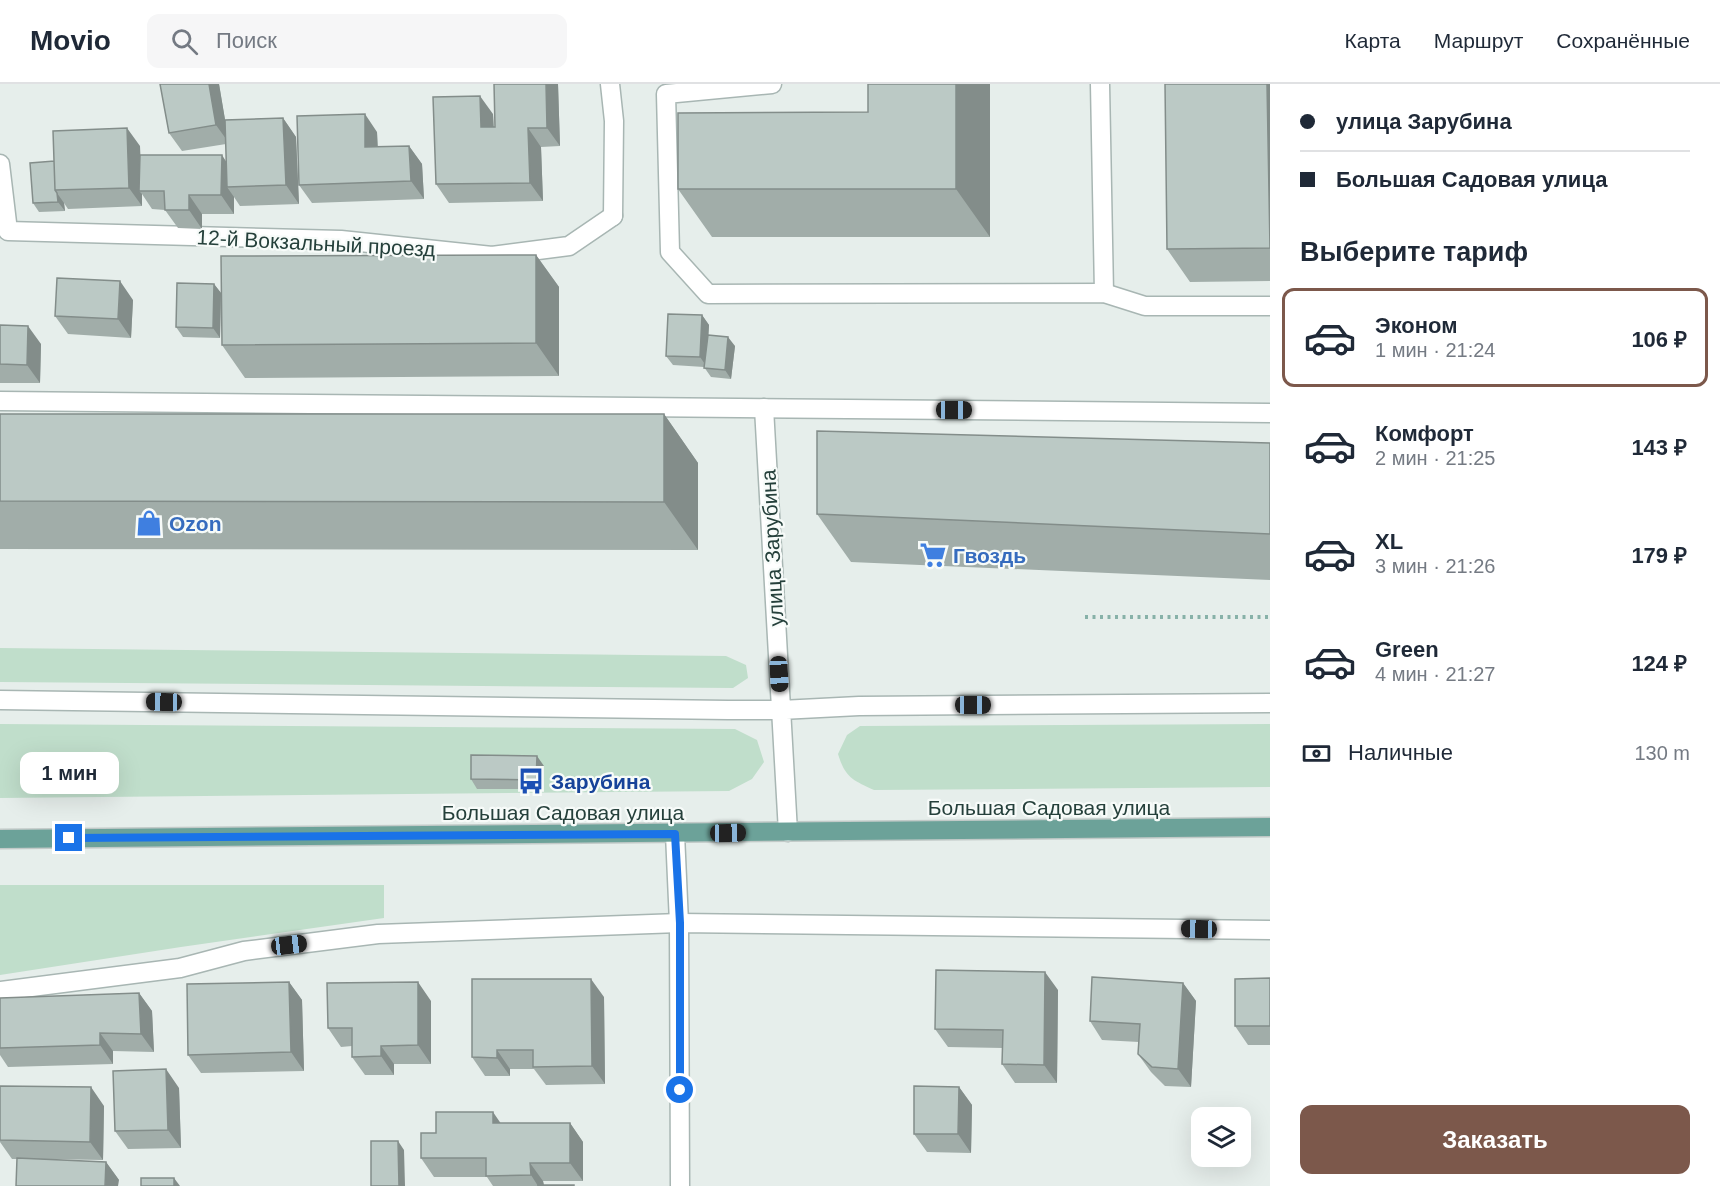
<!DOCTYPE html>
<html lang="ru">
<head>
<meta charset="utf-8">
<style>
  body { margin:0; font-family:Arial,sans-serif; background:#f6f6f7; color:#1f2937; height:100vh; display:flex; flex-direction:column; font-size:22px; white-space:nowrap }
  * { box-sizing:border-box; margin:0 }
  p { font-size:20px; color:#747a83 }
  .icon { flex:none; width:33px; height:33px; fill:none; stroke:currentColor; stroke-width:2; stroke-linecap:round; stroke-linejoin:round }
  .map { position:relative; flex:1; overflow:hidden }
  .drawer { display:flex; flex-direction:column; background:#fff; width:450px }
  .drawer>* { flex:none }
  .top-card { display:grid; align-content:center; height:132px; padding:0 30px; background:#fff }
  .buttons { position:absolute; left:1191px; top:1023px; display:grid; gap:12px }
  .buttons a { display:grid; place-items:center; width:60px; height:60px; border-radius:12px; background:#fff; box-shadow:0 6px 24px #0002; font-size:30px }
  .end { position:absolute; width:27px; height:27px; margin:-14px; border:8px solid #1a73e8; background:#fff; box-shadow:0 0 0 3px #fff }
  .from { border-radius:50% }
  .bubble { position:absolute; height:42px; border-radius:12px; background:#fff; box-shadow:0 6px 24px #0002; font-size:20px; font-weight:700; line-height:42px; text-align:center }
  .car { position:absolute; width:18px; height:36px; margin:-18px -9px; border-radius:8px; box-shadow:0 0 4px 2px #0007; background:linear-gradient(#222 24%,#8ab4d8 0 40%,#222 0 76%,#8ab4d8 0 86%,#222 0) }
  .top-card b { display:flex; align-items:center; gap:21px; height:57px; font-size:22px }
  .top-card b+b { border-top:2px solid #e0e1e3 }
  .top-card i { width:15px; height:15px; background:#1f2937 }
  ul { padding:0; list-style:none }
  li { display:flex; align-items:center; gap:18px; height:99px; margin:0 12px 9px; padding:0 18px; border:3px solid transparent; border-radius:12px }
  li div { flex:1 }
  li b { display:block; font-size:22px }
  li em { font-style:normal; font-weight:700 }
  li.current { border-color:#7c584b }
  li>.icon { width:54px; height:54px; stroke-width:1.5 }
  h2 { padding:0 30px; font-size:27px; line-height:72px }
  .pay { display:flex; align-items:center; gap:15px; height:66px; padding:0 30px; font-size:22px }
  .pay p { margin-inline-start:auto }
  .button { display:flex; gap:12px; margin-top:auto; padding:12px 30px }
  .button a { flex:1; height:69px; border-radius:12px; background:#7c584b; color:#fff; font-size:24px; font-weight:700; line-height:69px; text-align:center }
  header { display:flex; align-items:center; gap:36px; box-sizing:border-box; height:84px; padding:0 30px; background:#fff; border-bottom:2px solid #e0e1e3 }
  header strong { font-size:28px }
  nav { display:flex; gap:33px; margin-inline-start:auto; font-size:21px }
  .search { width:420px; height:54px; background:#f6f6f7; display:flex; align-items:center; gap:15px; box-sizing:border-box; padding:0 21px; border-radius:12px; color:#747a83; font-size:22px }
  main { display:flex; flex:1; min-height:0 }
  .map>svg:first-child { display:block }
  .green { fill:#c0decb }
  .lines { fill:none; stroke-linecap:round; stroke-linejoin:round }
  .service-casing { stroke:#a8b6b3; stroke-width:21 }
  .minor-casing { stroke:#a8b6b3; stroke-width:21 }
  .primary-casing { stroke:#c2cac8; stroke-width:21 }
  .path { stroke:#87b1a8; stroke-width:4; stroke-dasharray:3 4.5; stroke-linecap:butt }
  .service { stroke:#fff; stroke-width:18 }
  .minor { stroke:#fff; stroke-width:18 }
  .primary { stroke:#6ca299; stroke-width:18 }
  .wall { fill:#a1ada9 }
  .shaded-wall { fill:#838d8a }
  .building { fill:#bbc9c5; stroke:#838d8a; stroke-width:1.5 }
  .route { stroke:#1a73e8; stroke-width:8 }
  .labels { text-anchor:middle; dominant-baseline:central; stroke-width:4.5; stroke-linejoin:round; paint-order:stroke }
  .street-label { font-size:21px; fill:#25403b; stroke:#f7fbf9 }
  .shop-label { font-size:21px; font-weight:bold; fill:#366cbe; stroke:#f7fbf9; text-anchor:start }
  .transit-label { font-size:21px; font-weight:bold; fill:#164399; stroke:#f7fbf9; text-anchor:start }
</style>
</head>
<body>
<header>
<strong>Movio</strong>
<div class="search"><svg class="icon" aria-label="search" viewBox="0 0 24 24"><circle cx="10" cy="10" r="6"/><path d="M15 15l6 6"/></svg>Поиск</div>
<nav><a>Карта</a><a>Маршрут</a><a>Сохранённые</a></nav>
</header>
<main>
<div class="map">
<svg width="1270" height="1102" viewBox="0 0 1270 1102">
  <rect width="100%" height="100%" fill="#e6eeeb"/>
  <!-- green -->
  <path class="green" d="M0,564L726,572L746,581L748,594L733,604L0,598Z
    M0,640L735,645L757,656L764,678L752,695L729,707L0,714Z
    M1270,640V703L874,706C852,696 845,693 838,670L847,651L860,642Z
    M0,801H384V834L181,863L0,891Z"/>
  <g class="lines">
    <!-- service casing -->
    <g class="service-casing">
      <path id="service" d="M610,0L614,37L613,132
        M772,0L666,10L670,168L708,210L1104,209L1145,222H1270
        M0,317L1270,329
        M0,907L180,884L244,867L378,850L679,839L1270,846"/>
    </g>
    <!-- minor casing -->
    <g class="minor-casing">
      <path id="minor" d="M1100,0L1104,209
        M0,80L8,147L341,156L492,172L569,162L613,132
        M764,324L788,748
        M0,616L728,626H781L859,622L1270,619
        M675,750L679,839L680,1102"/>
    </g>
    <!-- primary casing -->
    <g class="primary-casing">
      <path id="primary" d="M0,755L1270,743"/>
    </g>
    <!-- path -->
    <path class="path" d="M1085,533H1270"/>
    <!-- service -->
    <use href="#service" class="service"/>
    <!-- minor -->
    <use href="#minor" class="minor"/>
    <!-- primary -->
    <use href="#primary" class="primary"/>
  </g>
  <!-- wall -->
  <path class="wall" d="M160,0H219L225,36L283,34L296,53L299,120L240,122L234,113V130H202V145L178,144L165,126L152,125L142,110V122L68,125L64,119L65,127L39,128L33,119L54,77L140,62V71L226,78V60L182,67L169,49Z
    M494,0H558L560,62L541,63L543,117L449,119L436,100L493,30L494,43H495Z
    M868,0H990V153H712L678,105L868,28Z
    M1270,0V197L1190,198L1167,165Z
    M377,48L378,63L409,62L422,80L424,115L312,119L299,101Z
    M536,171L559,203V292L245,294L222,261Z
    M214,200L221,209L220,254L183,253L176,243Z
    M133,216L131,254L68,250L55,232Z
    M702,231L709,241L708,251L735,262L731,295L711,293L704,283L673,281L666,272Z
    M0,241L41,260L40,299H0Z
    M0,330H664L698,379V466L0,465Z
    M1270,359V496L851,478L817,430Z
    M544,682L543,705H477L471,695Z
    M1270,894V961H1248L1235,942Z
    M289,898L302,916L304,987L201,989L188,971Z
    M1183,899L1196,917L1191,1003L1165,1002L1151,988L1138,970L1139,958L1102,956L1090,937Z
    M1058,906L1057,999H1015L1002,980L1003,964L948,963L935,945Z
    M139,909L152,927L154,968L113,967V980L8,983L0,971V914Z
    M604,913L605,1000L546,1001L534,985H510V992H485L472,973Z
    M431,917V980H394V991H365L352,973V962L341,963L328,944Z
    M0,1002L104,1022L103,1076L42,1075L106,1078L119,1096L17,1075H12L0,1058Z
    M959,1003L972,1021L971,1069L927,1068L914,1050Z
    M179,1004L181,1064L128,1065L115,1047Z
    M500,1039H570L583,1058V1097H543L544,1101L575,1102H493L487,1093H434L421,1074L436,1049Z"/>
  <!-- shaded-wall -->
  <path class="shaded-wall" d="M209,0H219L229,59L216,41Z
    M546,0H558L560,62L547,44Z
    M956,0H990V153L956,105Z
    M1267,0H1270V164Z
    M480,12L493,30L494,62L481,43Z
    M365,30L377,48L378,82L365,63Z
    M283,34L296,53L299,120L286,101Z
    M127,44L140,62L142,107H139L142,110V122L129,104Z
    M528,44L541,63L543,117L530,99Z
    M409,62L422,80L424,115L411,97Z
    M222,71L234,90L227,103L234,113V130L221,111Z
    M57,109L64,119L65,127L58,118Z
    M189,111L202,130V145L189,126Z
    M536,171L559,203V292L536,259Z
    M120,197L133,216L131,254L118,235Z
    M214,200L221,209L220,254L213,244Z
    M702,231L709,241L707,283L700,273Z
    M28,242L41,260L40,299L27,281Z
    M728,253L735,262L731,295L725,286Z
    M664,330L698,379V466L664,418Z
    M537,672L544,682L543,705L536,696Z
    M1045,888L1058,906L1057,999L1044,981Z
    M591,895L604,913L605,1000L592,982Z
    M289,898L302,916L304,987L291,968Z
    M418,898L431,917V980L418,961Z
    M1183,899L1196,917L1191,1003L1178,985Z
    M139,909L152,927L154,968L141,950Z
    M100,949L113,967V980L100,961Z
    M381,962L394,980V991L381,972Z
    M497,966L510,985V992L497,974Z
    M166,985L179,1004L181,1064L168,1046Z
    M91,1003L104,1022L103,1076L90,1058Z
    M959,1003L972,1021L971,1069L958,1050Z
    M493,1028L506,1047L493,1039Z
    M570,1039L583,1058V1097L570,1079Z
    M398,1057L404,1066L405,1102H399Z
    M106,1078L119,1096L118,1102H105Z
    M530,1079L543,1097L544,1102H538L531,1091Z
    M174,1094L180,1102H174Z"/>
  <!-- building -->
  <path class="building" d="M160,0H209L216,41L169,49Z
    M494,0H546L547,44H528L530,99L436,100L433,13L480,12L481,43H495Z
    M868,0H956V105H678V29L868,28Z
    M1165,0H1267L1270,164L1167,165Z
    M365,30V63L409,62L411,97L299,101L297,32Z
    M283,34L286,101L227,103L225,36Z
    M127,44L129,104L55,106L53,47Z
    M140,71H222L221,111H189V126H165L164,107H139Z
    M54,77L55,106L57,109L58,118L33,119L30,79Z
    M536,171V259L222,261L221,172Z
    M57,194L120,197L118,235L55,232Z
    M177,199L214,200L213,244L176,243Z
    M668,230L702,231L700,273L666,272Z
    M0,241L28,242L27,281L0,280Z
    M708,251L728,253L725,286L704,284Z
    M0,330H664V418L0,417Z
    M817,347L1270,359V450L817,430Z
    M471,671L537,672L536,696L471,695Z
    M936,886L1045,888L1044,981L1002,980L1003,946L935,945Z
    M1092,893L1183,899L1178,985L1152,983L1138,970L1140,940L1090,937Z
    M1270,894V942H1235V895Z
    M472,895H591L592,982L533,983V966H497V974L472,973Z
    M289,898L291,968L188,971L187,900Z
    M418,898V961L381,962V972L352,973V944H328L327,899Z
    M139,909L141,950L100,949V961L0,964V914Z
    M166,985L168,1046L115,1047L113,987Z
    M0,1002L91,1003L90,1058L0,1056Z
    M914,1002L959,1003L958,1050H914Z
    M436,1028H493V1039H570V1079H530L531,1091L486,1092V1074H421V1049H436Z
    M371,1057H398L399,1102H371Z
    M17,1074L106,1078L105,1102H16Z
    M141,1094H174V1102H141Z
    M538,1101H574V1102H538Z"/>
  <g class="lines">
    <!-- route -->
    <path class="route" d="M69,754L675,750L680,839V1006"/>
  </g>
  <!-- icons -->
  <defs>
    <g id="shop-bare" transform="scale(2.07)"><path d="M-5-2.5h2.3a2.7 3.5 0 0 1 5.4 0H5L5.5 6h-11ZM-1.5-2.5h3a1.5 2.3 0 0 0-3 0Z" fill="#3f7fe0" stroke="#f7fbf9" stroke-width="2.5" paint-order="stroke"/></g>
    <g id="supermarket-bare" transform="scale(2.07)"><path d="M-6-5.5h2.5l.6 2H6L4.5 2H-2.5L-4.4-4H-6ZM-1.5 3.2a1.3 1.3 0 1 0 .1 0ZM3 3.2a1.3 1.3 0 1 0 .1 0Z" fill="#3f7fe0" stroke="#f7fbf9" stroke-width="2.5" paint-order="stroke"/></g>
    <g id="bus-bare" transform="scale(2.07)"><path d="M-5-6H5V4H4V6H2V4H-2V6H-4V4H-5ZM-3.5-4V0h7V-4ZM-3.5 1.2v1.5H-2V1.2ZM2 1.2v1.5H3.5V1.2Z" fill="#1a4fb4" stroke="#f7fbf9" stroke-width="2.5" paint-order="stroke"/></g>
  </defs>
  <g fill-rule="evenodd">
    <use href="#shop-bare" x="149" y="439"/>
    <use href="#supermarket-bare" x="933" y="471"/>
    <use href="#bus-bare" x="531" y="697"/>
  </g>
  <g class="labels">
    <!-- street labels -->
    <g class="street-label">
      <text transform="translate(316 159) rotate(3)">12-й Вокзальный проезд</text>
      <text transform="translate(772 464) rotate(-93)">улица Зарубина</text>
      <text x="1049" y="723">Большая Садовая улица</text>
      <text x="563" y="728">Большая Садовая улица</text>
    </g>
    <!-- shop labels -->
    <g class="shop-label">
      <text x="169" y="439">Ozon</text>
      <text x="953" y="471">Гвоздь</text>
    </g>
    <!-- transit labels -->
    <g class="transit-label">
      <text x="551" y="697">Зарубина</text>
    </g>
  </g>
</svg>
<div class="buttons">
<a><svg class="icon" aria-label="layers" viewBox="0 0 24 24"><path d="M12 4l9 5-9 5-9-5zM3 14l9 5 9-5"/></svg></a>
</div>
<i class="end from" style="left:680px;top:1006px"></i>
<i class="end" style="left:69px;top:754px"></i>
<div class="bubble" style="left:20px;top:668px;width:99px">1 мин</div>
<i class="car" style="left:954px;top:326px;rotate:90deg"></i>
<i class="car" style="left:779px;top:590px;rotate:177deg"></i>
<i class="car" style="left:164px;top:618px;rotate:271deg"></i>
<i class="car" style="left:973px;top:621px;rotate:90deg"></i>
<i class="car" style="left:728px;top:749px;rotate:89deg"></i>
<i class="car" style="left:1199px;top:845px;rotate:271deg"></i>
<i class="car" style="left:289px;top:861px;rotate:83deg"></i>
</div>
<section class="drawer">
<div class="top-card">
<b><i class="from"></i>улица Зарубина</b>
<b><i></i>Большая Садовая улица</b>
</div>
<h2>Выберите тариф</h2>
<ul>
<li class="current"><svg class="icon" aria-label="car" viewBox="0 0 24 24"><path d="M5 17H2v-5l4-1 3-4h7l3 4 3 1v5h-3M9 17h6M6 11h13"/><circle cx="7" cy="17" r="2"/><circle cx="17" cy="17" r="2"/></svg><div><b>Эконом</b><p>1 мин · 21:24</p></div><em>106 ₽</em></li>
<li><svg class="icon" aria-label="car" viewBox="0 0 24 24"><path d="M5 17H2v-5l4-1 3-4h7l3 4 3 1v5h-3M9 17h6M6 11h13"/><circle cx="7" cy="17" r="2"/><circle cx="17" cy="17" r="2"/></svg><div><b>Комфорт</b><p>2 мин · 21:25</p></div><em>143 ₽</em></li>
<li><svg class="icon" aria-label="car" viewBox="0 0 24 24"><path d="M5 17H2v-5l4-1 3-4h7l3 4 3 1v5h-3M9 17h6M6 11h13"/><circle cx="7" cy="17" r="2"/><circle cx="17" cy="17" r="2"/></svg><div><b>XL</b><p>3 мин · 21:26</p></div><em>179 ₽</em></li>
<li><svg class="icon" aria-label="car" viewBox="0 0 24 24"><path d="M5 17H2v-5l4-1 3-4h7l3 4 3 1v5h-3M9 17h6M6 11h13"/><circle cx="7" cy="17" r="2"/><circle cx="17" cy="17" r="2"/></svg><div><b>Green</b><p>4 мин · 21:27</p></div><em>124 ₽</em></li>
</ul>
<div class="pay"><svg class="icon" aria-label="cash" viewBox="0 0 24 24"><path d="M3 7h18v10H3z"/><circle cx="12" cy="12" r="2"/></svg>Наличные<p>130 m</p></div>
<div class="button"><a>Заказать</a></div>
</section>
</main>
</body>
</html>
